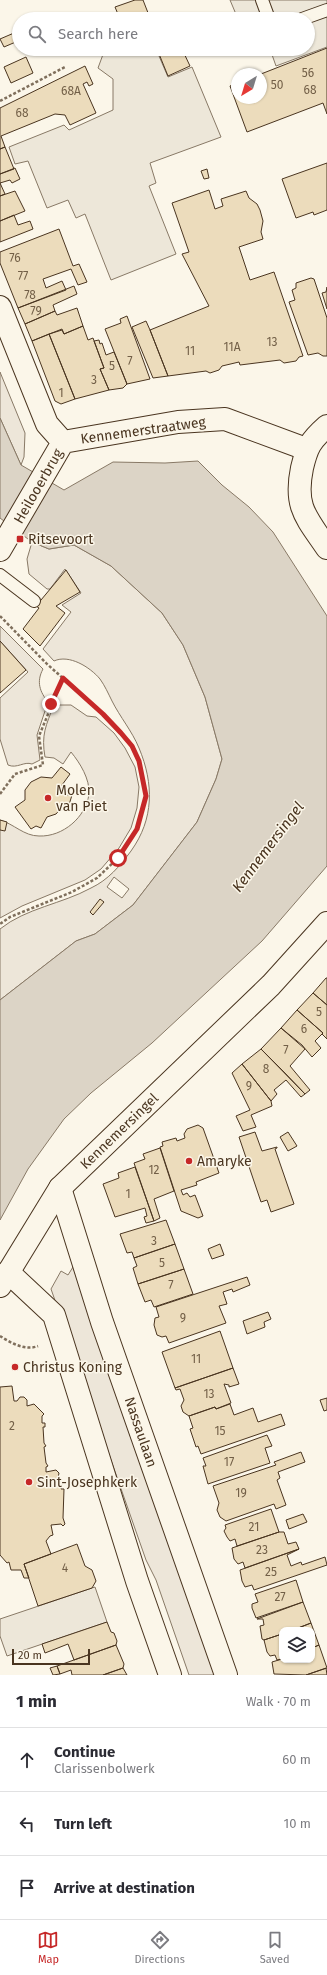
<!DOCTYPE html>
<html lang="en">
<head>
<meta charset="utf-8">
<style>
	body { margin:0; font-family:"Fira Sans",sans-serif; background:#f2f2f3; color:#2b2b33 }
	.controls { position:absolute; right:12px; bottom:12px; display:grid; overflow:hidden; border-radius:8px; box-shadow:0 1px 3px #0004 }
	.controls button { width:36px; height:36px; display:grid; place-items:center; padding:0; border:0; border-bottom:1px solid #e1e1e2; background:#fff; color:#2b2b33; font:20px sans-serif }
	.compass { position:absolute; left:231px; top:68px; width:36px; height:36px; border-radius:50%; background:#fff; box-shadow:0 1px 3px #0004; rotate:218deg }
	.scale { position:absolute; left:12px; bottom:10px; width:78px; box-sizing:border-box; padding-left:4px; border:2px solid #4a3520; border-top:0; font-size:11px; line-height:14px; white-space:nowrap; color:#4a3520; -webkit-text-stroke:3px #fbf6e9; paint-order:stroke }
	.stop { position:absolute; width:12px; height:12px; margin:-9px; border:3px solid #c62828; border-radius:50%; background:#fff }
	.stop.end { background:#c62828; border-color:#fff; box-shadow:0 1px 4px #0008 }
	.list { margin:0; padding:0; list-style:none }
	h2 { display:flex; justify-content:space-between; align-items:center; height:52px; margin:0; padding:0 16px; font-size:17px }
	h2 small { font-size:13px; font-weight:400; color:#7c7c81 }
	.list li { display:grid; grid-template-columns:26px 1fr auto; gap:12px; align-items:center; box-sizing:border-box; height:64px; padding:0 16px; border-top:1px solid #e1e1e2 }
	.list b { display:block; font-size:15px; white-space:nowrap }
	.list p { margin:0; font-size:13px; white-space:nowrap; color:#7c7c81 }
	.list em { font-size:13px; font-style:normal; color:#7c7c81 }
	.icon { flex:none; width:22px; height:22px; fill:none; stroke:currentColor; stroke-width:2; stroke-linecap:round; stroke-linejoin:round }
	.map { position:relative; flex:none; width:327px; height:1675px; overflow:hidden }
	.search { position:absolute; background:#fff; box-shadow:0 1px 3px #0004; left:12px; right:12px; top:12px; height:44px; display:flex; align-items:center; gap:10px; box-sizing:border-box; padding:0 14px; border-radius:22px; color:#7c7c81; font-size:15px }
	.sheet { height:244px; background:#fff }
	nav { display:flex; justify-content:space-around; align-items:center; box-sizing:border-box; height:56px; border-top:1px solid #e1e1e2; background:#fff; font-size:11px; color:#7c7c81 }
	nav a { display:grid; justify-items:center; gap:2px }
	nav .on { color:#c62828 }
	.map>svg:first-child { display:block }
	.green { fill:#ede6d9; stroke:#887966; fill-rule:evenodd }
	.parking { fill:#ede7d9; stroke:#887966 }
	.water { fill:#dcd4c6; stroke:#887966 }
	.building { fill:#ecdcbc; stroke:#4a3520 }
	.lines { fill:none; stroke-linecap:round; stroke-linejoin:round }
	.service-casing { stroke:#4a3520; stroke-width:14 }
	.minor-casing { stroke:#4a3520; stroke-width:24 }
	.secondary-casing { stroke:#4a3520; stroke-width:24 }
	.path { stroke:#7f6f5c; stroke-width:2.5; stroke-dasharray:3 2; stroke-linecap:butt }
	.service { stroke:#fbf6e9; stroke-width:12 }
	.minor { stroke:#fbf6e9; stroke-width:22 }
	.secondary { stroke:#fbf6e9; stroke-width:22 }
	.route { stroke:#c62828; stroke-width:5 }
	.poi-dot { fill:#c62828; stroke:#fbf6e9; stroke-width:1.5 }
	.labels { text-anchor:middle; stroke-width:3; stroke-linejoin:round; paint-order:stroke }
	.number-label { font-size:12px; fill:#725f47 }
	.street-label { font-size:14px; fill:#4a3520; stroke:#fbf6e9 }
	.poi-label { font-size:14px; fill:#4a3520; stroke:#fbf6e9; text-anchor:start }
	.water-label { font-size:15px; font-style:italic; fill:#4a3520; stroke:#fbf6e9 }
</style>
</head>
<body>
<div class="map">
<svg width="327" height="1675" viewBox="0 0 327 1675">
	<rect width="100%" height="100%" fill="#fbf6e9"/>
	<path class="green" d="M0,372L25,433L24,457L21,465L0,418Z
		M32,542L49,549L74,545L111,566L162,613L183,645L205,697L222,759L216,779L197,822L133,905L95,934L76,941L0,1000V929C26,908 62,904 91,888C108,880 120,866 131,851C154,819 154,784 139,748C132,731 120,717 112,701C108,693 105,686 100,679C90,667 69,654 54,661L43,649L71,612L62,605L81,593L65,569L50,589H47L29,574L27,559ZM114,877L129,889L122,898L107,887Z
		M0,626L43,669C36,682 40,692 48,702L37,735L40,760L32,764C24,761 17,769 8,765L0,739V698L28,672L0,641Z
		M54,705H71L87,716L96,717L114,733L125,748L135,767L139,787L137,808L131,828L119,848L101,869L85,880L22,906L0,918V820C14,824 24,836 39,836C63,837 86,817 89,794C90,779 80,763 71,752L63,764L54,758L45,757C41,735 46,725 54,705Z
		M73,1267L217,1675H189L156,1580L146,1560L51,1289L61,1271L68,1275Z"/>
	<path class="parking" d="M230,0H327V47L276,66L270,49H308V19H238Z
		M105,49H156L168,77L192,67L221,137L150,163L156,183L149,186L176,254L111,280L85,214L76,218L68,200L47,208L28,161L15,164L9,147L64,125L69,130L113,110V79L98,68Z
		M95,1587L107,1622L7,1656L0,1636V1619Z"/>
	<path class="water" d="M0,418L21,465L64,490L113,462L165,463L198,461L222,485L249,507L273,532L327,616V866L262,941L152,1043L91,1093L64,1119L28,1169L0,1220V1000L76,941L95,934L133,905L197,822L216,779L222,759L205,697L183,645L162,613L111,566L74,545L49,549L32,542L0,518Z"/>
	<path class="building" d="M135,0H143L150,18L120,19L115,7Z
		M14,33L18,41L4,47L0,39Z
		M327,48V114L323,103L247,132L230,86L237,83V98H261V74Z
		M157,49H182L190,66L168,76Z
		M26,57L33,73L11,83L4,67Z
		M85,66L93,84L89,86L87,82L83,84L96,113L70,125L65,115L55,114L1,136L5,147L0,149V108Z
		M5,147L14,169L0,174V149Z
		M327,163V210L314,215L313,212L296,218L282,179Z
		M15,168L20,179L12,183L10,180L0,183L5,194L0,196V174Z
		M207,169L209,178L204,179L201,171Z
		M209,190L215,209L223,206L221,199L246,191L249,198L257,204L260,210L263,221L261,232L263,239L239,247L250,280L274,272L303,356L299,357L296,361L284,363L280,360L240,365L239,362L222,366L219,370L210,373L206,371L168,376L150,330L209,306L182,254L189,252L172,203Z
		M15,191L25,211L0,221V196Z
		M14,215L18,225L30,221L33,229L0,242V221Z
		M59,229L73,266L79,264L87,282L78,285L71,269L43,279L46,288L62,281L66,290L18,308L0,263V252Z
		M311,278L314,279L327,318V356H323L318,353L308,355L289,302L295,300L292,290L296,288V283Z
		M74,286L77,294L53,305L55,311L25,324L18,308Z
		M327,287V309L322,293L326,292Z
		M77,308L83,326L64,334L62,329L32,341L25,324L55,311L57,315Z
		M127,316L150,379L127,384L105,329L121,323L120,319Z
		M146,321L150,330L168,376L153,378L132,327Z
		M83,326L88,340L93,338L104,368L100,369L109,390L75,399L49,334L62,330L64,334Z
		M49,334L75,399L61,404L55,401L32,341Z
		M99,340L100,344L102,343L106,355L114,352L127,384L123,388L109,390L100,369L104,368L94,341Z
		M66,570L80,592L56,606L65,613L40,646L23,629L39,608L36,606Z
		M0,641L26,670L0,693Z
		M61,767L70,774L62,785L66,795H72L69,805H64L56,814L47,817L41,828L36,826L31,829L15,807L25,800V790L31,782L41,777L52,778Z
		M0,820L7,822L5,831L0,830Z
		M100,899L104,902L93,915L90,912Z
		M326,978H327V1005L313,993Z
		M313,993L327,1005V1039L322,1034L323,1033L297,1010Z
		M297,1010L323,1033L315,1041L321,1048L312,1057L302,1045L281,1028Z
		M281,1028L305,1049L290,1066L310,1090L305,1094L261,1049Z
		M261,1049L284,1072L305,1094L301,1097L286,1080L274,1090L277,1094L271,1101L242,1064Z
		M242,1064L271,1101L272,1106L251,1115L256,1127L243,1131L236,1116L250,1110L232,1073Z
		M198,1125L203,1128L219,1173L196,1182L197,1185L181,1190L183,1195L187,1193L190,1197L195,1195L203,1216L198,1218L181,1211L160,1147L163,1146L162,1142L176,1138L177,1141L185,1138L184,1134L187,1129Z
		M255,1132L262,1151L277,1147V1148L275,1149L294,1204L271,1212L267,1200L261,1202L239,1137Z
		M288,1132L297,1146L288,1151L280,1137Z
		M160,1148L174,1191L154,1199L160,1218L154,1221L134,1163L145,1159L143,1154Z
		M135,1167L154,1221L146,1223L144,1217L147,1216L145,1208L115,1217L103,1184L119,1178L118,1173Z
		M166,1220L175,1244L134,1258L132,1252L127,1253L120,1234Z
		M175,1244L184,1269L138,1284L133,1268L137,1266L134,1258Z
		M220,1244L224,1255L212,1259L208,1249Z
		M184,1269L193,1294L154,1307L151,1300L145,1302L138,1284Z
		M247,1277L250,1285L233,1292L232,1289L223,1292L227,1304L219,1306L226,1323L169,1343L166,1336L162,1337L157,1335L154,1325L155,1318L159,1317L156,1307Z
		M268,1312L271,1319L264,1322L265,1327L247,1334L243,1321Z
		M220,1331L233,1368L175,1388L162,1352Z
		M233,1368L239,1384L229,1387V1385L224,1384L231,1403L216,1409L215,1407L189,1416L183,1412L181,1406L184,1400L180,1389L176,1390L175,1388Z
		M12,1386L14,1401H17L20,1397H24L27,1400V1406L34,1404L44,1414L42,1416V1423H45V1427H43L44,1443L46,1446L44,1447L46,1463L48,1466L46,1467V1472L56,1470L59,1473L57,1483L60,1481L62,1484L61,1489H64L63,1518L65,1524L63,1526L61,1524L51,1525L53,1535L50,1536L46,1541L51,1554L24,1564L29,1578H24L21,1570H11L9,1562L7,1563L0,1555V1387Z
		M327,1398V1410L324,1411L320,1400Z
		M230,1404L234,1415L253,1408L258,1422L281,1414L285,1425L201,1454L198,1446L196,1447L190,1429L193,1428L189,1416L215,1407L216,1409Z
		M267,1435L272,1446L265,1448L270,1463L208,1484L203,1466H206L203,1458Z
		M301,1452L305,1462L278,1472L280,1478L277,1480L286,1505L276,1509L274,1504L226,1521L220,1517L217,1510L219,1503L213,1486L276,1465L274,1462Z
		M271,1509L279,1532L237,1546L235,1539L230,1541L227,1537L224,1531L226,1528L225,1525Z
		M303,1514L307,1522L289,1529L286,1520Z
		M279,1532H284L288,1544L296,1542L299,1549L245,1568L243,1562L238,1564L234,1559L232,1548Z
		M77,1544L85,1566L92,1570L96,1581L92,1588L38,1606L24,1564Z
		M299,1549L287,1555L291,1566L301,1562L302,1565L325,1557L327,1565L254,1590L252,1585L245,1587L242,1581L240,1570Z
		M296,1580L303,1602L256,1618L252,1608V1604L258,1602L255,1594Z
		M303,1602L311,1623L293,1630H282V1634L264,1640L262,1639L260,1626L264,1625L263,1619H257Z
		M107,1622L111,1632L114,1633L117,1641L116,1645L74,1660L68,1644L45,1653L42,1644Z
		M311,1623L319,1645L312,1648V1630H293Z
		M282,1634V1659L277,1660L275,1655L270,1656L267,1652L264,1640Z
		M116,1645L124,1664L123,1668L103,1675H72L71,1670L60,1674L57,1666Z
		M319,1645L327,1668L306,1675L274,1674L272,1662L282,1659L312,1660V1648Z
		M57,1666L60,1674L53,1675L50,1668Z
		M123,1668L127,1675H103Z
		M326,1668L327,1675H306Z"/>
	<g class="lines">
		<g class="service-casing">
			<path id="service" d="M262,0L269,19
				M302,19L327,10
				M0,575L34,601"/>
		</g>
		<g class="minor-casing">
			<path id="minor" d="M0,307L47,424L63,442
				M63,442L178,422L225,419L306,449
				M0,550L63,442
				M60,1188L102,1322L226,1675
				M8,1272L54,1315L137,1581L170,1675"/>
		</g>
		<g class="secondary-casing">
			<path id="secondary" d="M327,426C310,441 307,447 302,468C294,507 306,517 327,548
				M0,1286L60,1188L271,985L327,923"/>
		</g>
		<path class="path" d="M0,101L65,67
			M0,616L47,664L103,714L132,746L139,761L146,796L137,829L118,858L97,878L72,892L10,917L0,924
			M0,794L15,774L43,765L39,736L63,678
			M0,1336C11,1343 25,1351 38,1346"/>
		<use href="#service" class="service"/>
		<use href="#minor" class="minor"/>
		<use href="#secondary" class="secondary"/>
	</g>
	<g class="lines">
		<path class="route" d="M51,704L63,678L103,714L121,733L132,746L139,761L146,796L137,829L118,858"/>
	</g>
	<g class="poi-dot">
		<rect x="16" y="535" width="8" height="8" rx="2"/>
		<circle cx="48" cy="798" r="4"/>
		<circle cx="189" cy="1161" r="4"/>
		<circle cx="15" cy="1367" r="4"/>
		<circle cx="29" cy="1482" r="4"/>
	</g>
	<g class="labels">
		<g class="number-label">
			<text x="308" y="77">56</text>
			<text x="277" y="89">50</text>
			<text x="310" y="94">68</text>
			<text x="71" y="95">68A</text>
			<text x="22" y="117">68</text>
			<text x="15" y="262">76</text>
			<text x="23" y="280">77</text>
			<text x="30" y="299">78</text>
			<text x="36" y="315">79</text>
			<text x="272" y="346">13</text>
			<text x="232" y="351">11A</text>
			<text x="190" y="355">11</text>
			<text x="130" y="365">7</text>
			<text x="112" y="370">5</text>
			<text x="94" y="384">3</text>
			<text x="61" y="397">1</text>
			<text x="319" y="1016">5</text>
			<text x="304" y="1033">6</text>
			<text x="286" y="1054">7</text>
			<text x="266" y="1073">8</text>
			<text x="249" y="1090">9</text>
			<text x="154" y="1174">12</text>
			<text x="128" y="1198">1</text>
			<text x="154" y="1245">3</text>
			<text x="162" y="1267">5</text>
			<text x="171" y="1289">7</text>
			<text x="183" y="1322">9</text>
			<text x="196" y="1363">11</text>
			<text x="209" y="1398">13</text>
			<text x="12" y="1430">2</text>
			<text x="220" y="1435">15</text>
			<text x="229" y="1466">17</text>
			<text x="241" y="1497">19</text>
			<text x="254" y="1531">21</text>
			<text x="262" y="1554">23</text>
			<text x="65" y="1572">4</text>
			<text x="271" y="1576">25</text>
			<text x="280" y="1601">27</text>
		</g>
		<g class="street-label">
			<text transform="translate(143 430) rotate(-8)" y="5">Kennemerstraatweg</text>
			<text transform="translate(38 486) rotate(-60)" y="5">Heilooerbrug</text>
			<text transform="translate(119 1131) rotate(-44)" y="5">Kennemersingel</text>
			<text transform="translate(141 1432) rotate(71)" y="5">Nassaulaan</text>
		</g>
		<g class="poi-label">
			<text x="28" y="544">Ritsevoort</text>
			<text x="56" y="795">Molen<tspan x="56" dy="16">van Piet</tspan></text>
			<text x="197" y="1166">Amaryke</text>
			<text x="23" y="1372">Christus Koning</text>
			<text x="37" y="1487">Sint-Josephkerk</text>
		</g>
		<g class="water-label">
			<text transform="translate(268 847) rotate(-53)" y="5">Kennemersingel</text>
		</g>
	</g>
</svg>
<div class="controls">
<button><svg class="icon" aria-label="layers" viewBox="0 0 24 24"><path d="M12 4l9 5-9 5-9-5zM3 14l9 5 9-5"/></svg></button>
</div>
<svg class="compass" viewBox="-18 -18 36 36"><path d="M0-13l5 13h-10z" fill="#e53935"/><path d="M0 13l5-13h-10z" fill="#7c7c81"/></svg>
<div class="scale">20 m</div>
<div class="stop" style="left:118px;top:858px"></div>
<div class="stop end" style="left:51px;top:704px"></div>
<div class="search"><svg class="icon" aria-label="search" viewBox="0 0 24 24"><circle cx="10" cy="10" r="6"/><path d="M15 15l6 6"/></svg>Search here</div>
</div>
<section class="sheet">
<h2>1 min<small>Walk · 70 m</small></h2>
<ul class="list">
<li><svg class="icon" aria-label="ahead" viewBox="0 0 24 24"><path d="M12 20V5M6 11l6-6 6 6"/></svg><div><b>Continue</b><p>Clarissenbolwerk</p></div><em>60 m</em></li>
<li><svg class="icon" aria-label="left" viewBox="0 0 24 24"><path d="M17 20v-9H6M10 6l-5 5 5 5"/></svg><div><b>Turn left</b></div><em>10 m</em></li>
<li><svg class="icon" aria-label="arrive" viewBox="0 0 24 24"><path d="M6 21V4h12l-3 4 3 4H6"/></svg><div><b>Arrive at destination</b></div></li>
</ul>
</section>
<nav>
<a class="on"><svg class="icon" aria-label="map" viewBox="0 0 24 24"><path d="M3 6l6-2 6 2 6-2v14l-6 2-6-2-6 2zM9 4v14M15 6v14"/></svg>Map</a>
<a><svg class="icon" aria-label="directions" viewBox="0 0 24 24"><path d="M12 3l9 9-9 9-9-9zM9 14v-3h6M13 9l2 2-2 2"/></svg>Directions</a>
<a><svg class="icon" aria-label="saved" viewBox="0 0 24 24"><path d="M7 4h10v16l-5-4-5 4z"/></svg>Saved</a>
</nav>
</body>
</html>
